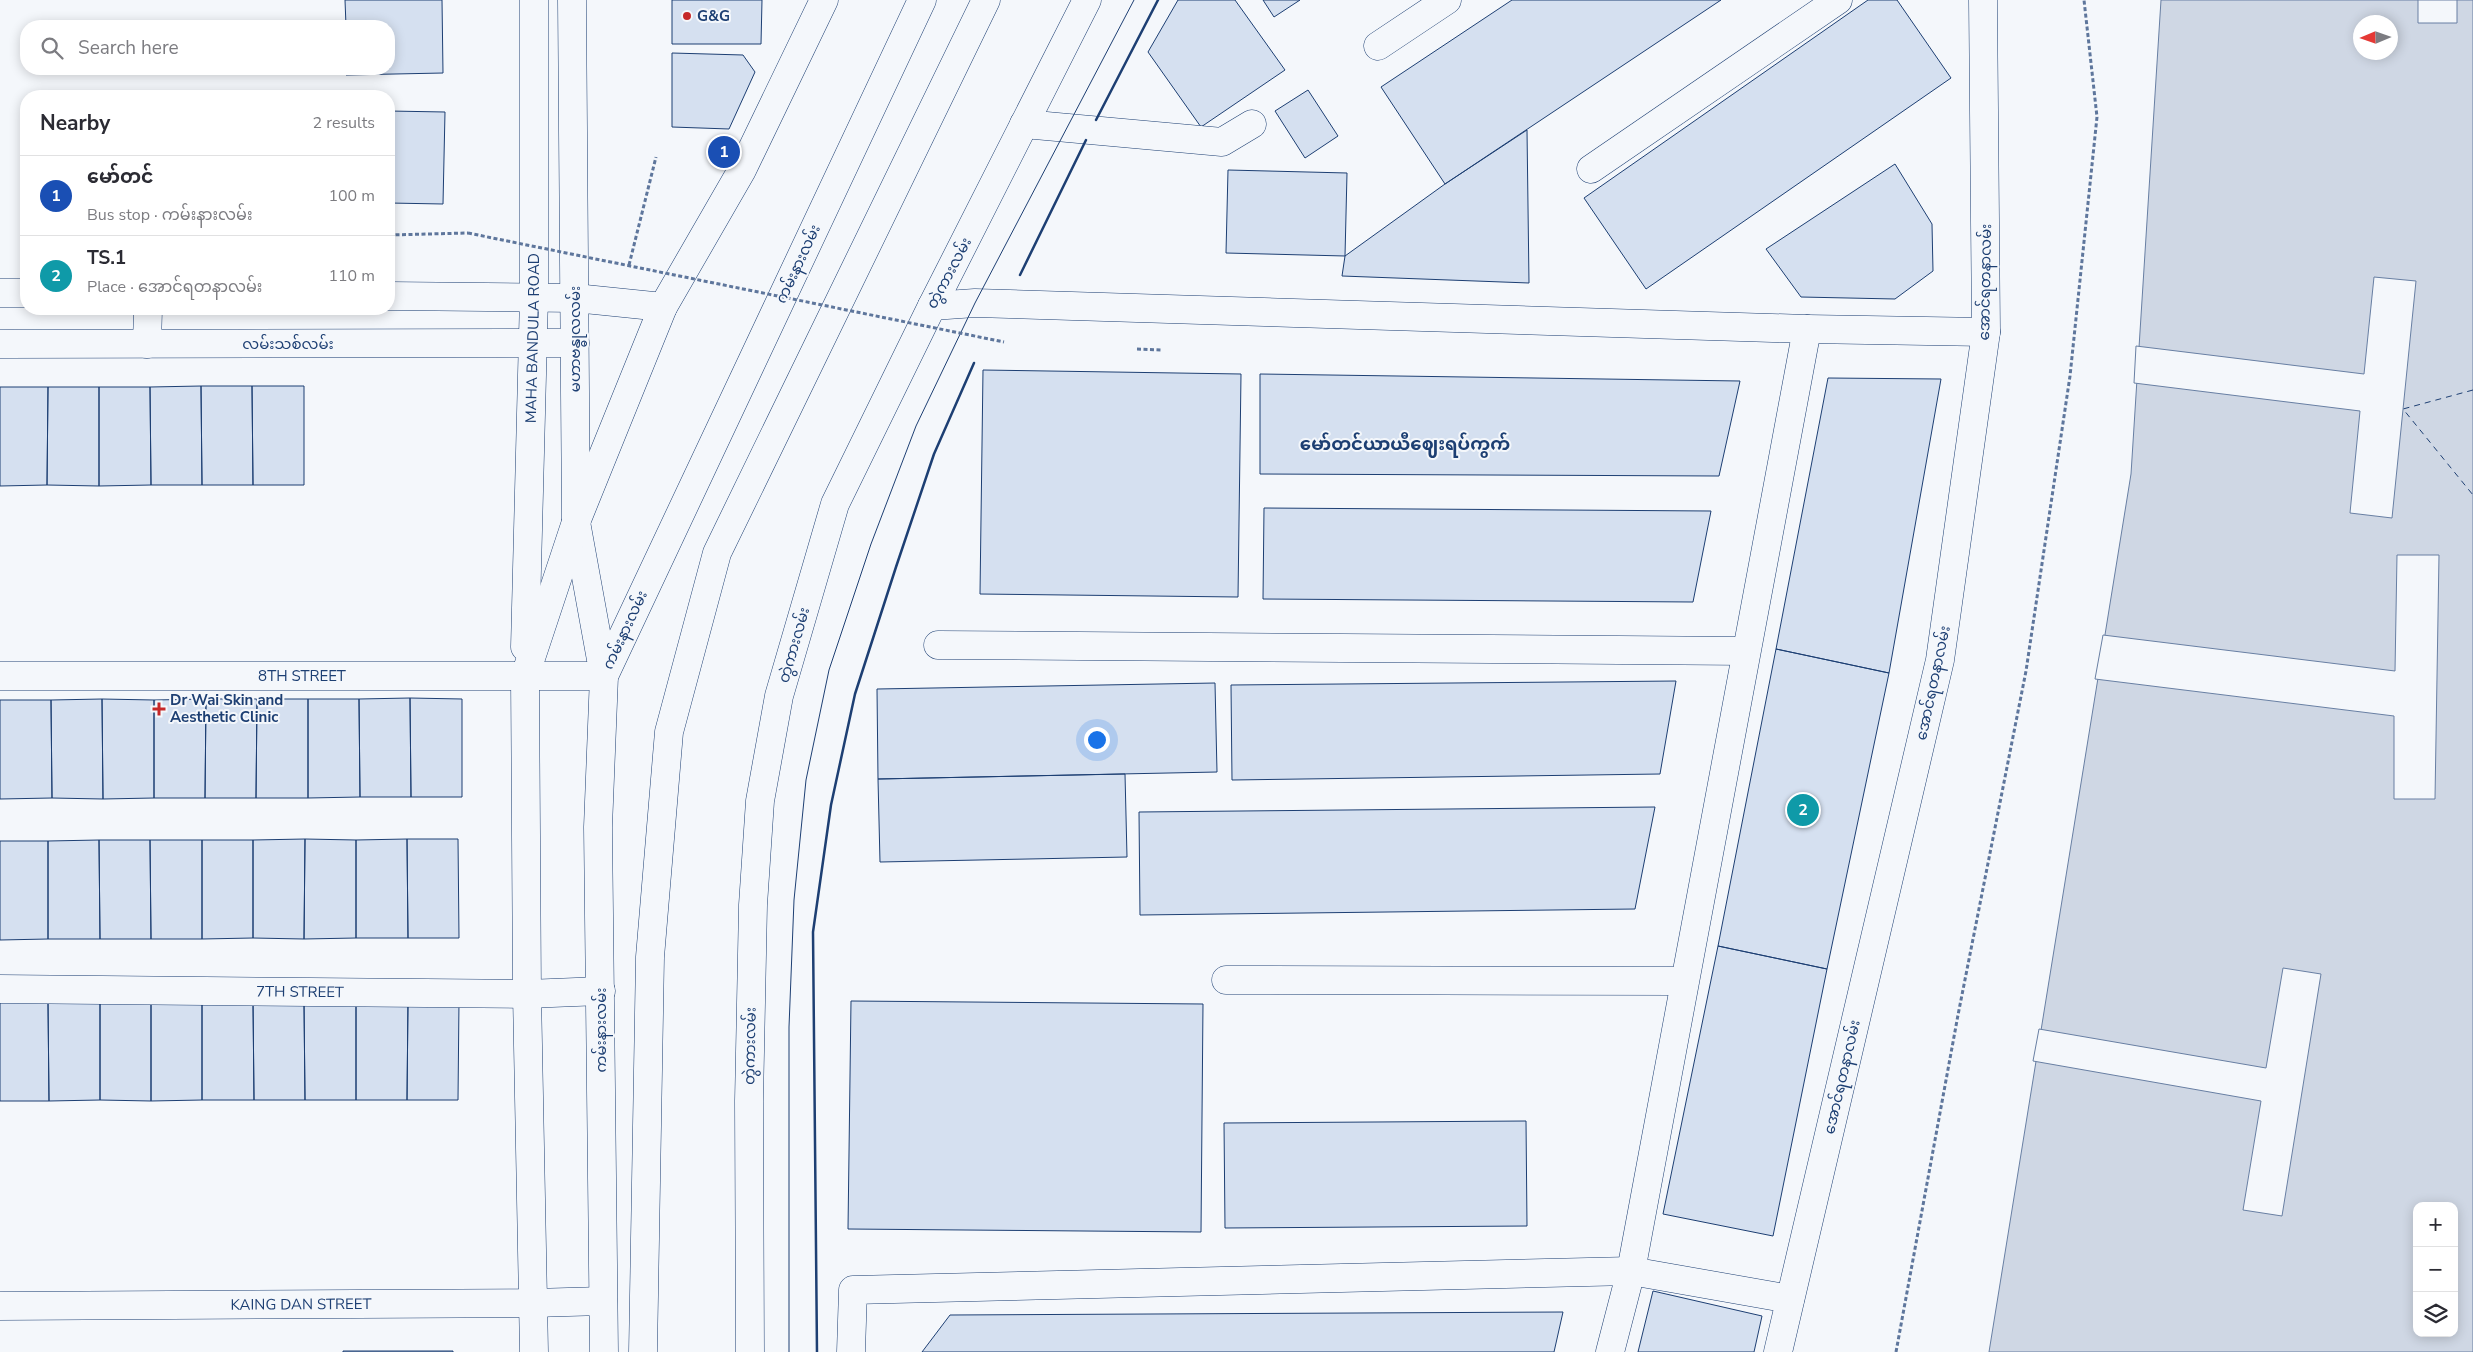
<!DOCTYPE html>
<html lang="en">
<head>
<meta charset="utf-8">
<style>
	body { margin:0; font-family:"Nunito Sans","Noto Sans Myanmar",sans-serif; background:#f2f2f3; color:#2b2b33 }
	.controls { position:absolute; right:15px; bottom:15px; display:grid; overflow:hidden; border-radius:10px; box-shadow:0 2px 12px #0003 }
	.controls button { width:45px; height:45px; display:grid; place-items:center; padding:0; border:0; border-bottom:1px solid #e1e1e2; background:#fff; color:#2b2b33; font:25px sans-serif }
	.compass { position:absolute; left:2353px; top:15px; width:45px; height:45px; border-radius:50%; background:#fff; box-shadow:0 2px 12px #0003; rotate:268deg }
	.you { position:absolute; left:1096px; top:739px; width:18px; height:18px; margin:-12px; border:4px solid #fff; border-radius:50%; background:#1a73e8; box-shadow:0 0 0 8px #1a73e833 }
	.badge { display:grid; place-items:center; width:32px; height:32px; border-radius:50%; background:#c62828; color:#fff; font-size:16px; font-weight:700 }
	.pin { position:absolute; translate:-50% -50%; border:2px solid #fff; box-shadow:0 1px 5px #0006 }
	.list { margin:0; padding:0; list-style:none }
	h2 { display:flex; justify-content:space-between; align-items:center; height:65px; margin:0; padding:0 20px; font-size:21px }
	h2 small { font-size:16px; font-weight:400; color:#7c7c81 }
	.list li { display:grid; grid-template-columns:32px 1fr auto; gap:15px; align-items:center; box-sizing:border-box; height:80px; padding:0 20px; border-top:1px solid #e1e1e2 }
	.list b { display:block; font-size:19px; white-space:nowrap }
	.list p { margin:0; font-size:16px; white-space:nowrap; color:#7c7c81 }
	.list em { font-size:16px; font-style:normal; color:#7c7c81 }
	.icon { flex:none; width:28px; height:28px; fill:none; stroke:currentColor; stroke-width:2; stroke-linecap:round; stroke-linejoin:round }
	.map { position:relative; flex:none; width:2473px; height:1352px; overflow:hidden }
	.search { position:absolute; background:#fff; box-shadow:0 2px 12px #0003; left:20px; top:20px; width:375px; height:55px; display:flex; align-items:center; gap:12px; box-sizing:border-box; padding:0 18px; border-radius:20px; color:#7c7c81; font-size:19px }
	.panel { position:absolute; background:#fff; box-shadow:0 2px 12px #0003; left:20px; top:90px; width:375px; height:225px; border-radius:20px }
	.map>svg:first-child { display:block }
	.water { fill:#cfd7e4; stroke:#687fa3; fill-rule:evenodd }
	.pier { fill:#f4f7fb; stroke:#687fa3 }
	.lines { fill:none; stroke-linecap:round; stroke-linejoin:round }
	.ferry { stroke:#1d3f73; stroke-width:1; stroke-dasharray:6 5; stroke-linecap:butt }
	.building { fill:#d5e0f0; stroke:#1d3f73 }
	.minor-casing { stroke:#1d3f73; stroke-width:29 }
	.major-casing { stroke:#1d3f73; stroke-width:29 }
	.path { stroke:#5e769c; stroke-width:3; stroke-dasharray:4 2.5; stroke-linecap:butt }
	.minor { stroke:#f4f7fb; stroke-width:28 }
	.major { stroke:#f4f7fb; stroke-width:28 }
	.tram { stroke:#1d3f73; stroke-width:1 }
	.path-bridge { stroke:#5e769c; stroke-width:3; stroke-dasharray:4 2.5; stroke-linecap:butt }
	.wall { stroke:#1d3f73; stroke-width:2.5 }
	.poi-dot { fill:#c62828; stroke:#f4f7fb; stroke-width:2 }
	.labels { text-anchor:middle; stroke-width:4; stroke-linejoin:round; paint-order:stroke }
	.poi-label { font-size:15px; font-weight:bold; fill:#1d3f73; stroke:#f4f7fb; text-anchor:start }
	.street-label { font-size:15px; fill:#1d3f73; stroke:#f4f7fb }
	.quarter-label { font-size:18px; font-weight:bold; fill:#1d3f73; stroke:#f4f7fb }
</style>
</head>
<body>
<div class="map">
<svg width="2473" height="1352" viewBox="0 0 2473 1352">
	<rect width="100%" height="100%" fill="#f4f7fb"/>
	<path class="water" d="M2161,0H2473V1352H1989L2131,474ZM2360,22H2390V52H2360ZM2417,1206H2454V1333H2417Z"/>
	<path class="pier" d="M2418,0H2457V23H2418Z
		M2374,277L2416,281L2392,518L2350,513L2360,411L2134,383L2136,346L2364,374Z
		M2397,555H2439L2435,799H2394V716L2095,679L2103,635L2395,671Z
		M2283,968L2321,974L2282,1216L2243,1210L2261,1101L2033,1061L2039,1029L2266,1068Z"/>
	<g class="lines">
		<path class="ferry" d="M2473,390L2403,409L2473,495"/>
	</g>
	<path class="building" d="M345,0H442L443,73L346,75V69H389V26H346Z
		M672,0H762L761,44H672Z
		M1178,0H1235L1285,70L1201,127L1148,52Z
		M1263,0H1300L1274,17Z
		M1512,0H1721L1445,184L1381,87Z
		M1868,0H1897L1951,78L1646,289L1584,198Z
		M672,53L743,55L755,72L729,129L672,127Z
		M1308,90L1338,136L1305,158L1275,111Z
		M389,111L445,112L443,204L389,203Z
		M1527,130L1529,283L1342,276L1345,256L1445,184Z
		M1895,164L1932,224L1933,271L1895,299L1801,297L1766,249Z
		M1228,170L1347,173L1345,256L1226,253Z
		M983,370L1241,374L1238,597L980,594Z
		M1260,374L1740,381L1719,476L1260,474Z
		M1828,378L1941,379L1889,673L1776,649Z
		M201,386L202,485H151L150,387Z
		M201,386H252L253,485H202Z
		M252,386H304V485H253Z
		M0,387H48L47,485L0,486Z
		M48,387H99V486L47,485Z
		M99,387H150L151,485L99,486Z
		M1264,508L1711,511L1693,602L1263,599Z
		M1776,649L1889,673L1827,969L1718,946Z
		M1676,681L1660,774L1232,780L1231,685Z
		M1215,683L1217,772L878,779L877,689Z
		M410,698L411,797H360L359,699Z
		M410,698L462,699V797H411Z
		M102,699L103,799L52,798L51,700Z
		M102,699L154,700V798L103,799Z
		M206,699L205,798H154V700Z
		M206,699H257L256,798H205Z
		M257,699H308V798H256Z
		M308,699H359L360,797L308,798Z
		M0,700H51L52,798L0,799Z
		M1125,774L1127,857L880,862L878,779Z
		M1655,807L1635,909L1140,915L1139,812Z
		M305,839L304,939L253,938V840Z
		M305,839L356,840V938L304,939Z
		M407,839L408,938H356V840Z
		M407,839H458L459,938H408Z
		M99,840L100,939H48V841Z
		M99,840H150L151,939H100Z
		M150,840H202V939H151Z
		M202,840H253V938L202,939Z
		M0,841H48V939L0,940Z
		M1718,946L1827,969L1773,1236L1663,1214Z
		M151,1001V1101L100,1100V1002Z
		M151,1001L202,1002V1100L151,1101Z
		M253,1001L254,1100H202V1002Z
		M253,1001L304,1002L305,1100H254Z
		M356,1001V1100H305L304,1002Z
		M356,1001H408L407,1100H356Z
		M408,1001H459L458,1100H407Z
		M851,1001L1203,1004L1201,1232L848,1229Z
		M0,1002H48L49,1101H0Z
		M48,1002H100V1100L49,1101Z
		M1526,1121L1527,1226L1225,1228L1224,1123Z
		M1653,1291L1762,1316L1754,1352H1638Z
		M1563,1312L1554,1352H922L950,1315Z
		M343,1351H453V1352H343Z"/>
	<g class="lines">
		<g class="minor-casing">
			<g id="minor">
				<path d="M1378,46L1447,0"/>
				<path d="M1024,124L1222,142L1252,124"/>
				<path d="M1591,169L1838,0"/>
				<path d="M932,306L975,303L1807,329L1986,332"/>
				<path d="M938,645L1746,651"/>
				<path id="s1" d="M0,676H604"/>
				<path d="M1226,980L1684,981"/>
				<path id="s2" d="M0,989L527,994L601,991"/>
				<path id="s3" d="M0,1306L533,1303L603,1301"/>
				<path d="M851,1352L853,1290L1631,1271L1790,1299"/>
				<path d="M1610,1352L1631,1271L1807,329"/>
				<path d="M1778,1352L1940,660L1986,332L1983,0"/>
			</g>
		</g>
		<g class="major-casing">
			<g id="major">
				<path d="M572,0L576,522L604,676"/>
				<path d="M0,293H26"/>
				<path d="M389,296L575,298L663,307"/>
				<path d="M0,344L575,343"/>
				<path d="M147,344L148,309"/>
				<path id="s4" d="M525,647L534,297V0"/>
				<path d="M534,1352L527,994L525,676L576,522L663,307L742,170L824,0"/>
				<path d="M604,1352L598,827L604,676L922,0"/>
				<path d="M643,1352L650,957L669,732L717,553L986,0"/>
				<path d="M750,1352L749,1101L753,905L760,801L779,696L835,504L932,306L1087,0"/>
			</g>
		</g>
		<path class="path" d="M389,235L468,233
			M629,265L656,157
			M1137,349L1162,350
			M1896,1352L1958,1015L2026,671L2070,376L2097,117L2084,0"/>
		<use href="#minor" class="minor"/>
		<use href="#major" class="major"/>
		<path class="tram" d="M789,1352V1027L794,900L806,780L829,670L871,544L916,426L975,303L1134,0"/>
		<path class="path-bridge" d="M468,233L1004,342"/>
		<path class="wall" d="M1096,120L1158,0
			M1020,275L1086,140
			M817,1352L813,932L831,805L855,694L896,567L934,454L974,363"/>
	</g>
	<g class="poi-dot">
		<circle cx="687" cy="16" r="5"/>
		<path d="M156.5 701.5h5v5h5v5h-5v5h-5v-5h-5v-5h5z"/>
	</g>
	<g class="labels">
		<g class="poi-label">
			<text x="697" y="21">G&amp;G</text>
			<text x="170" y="705">Dr Wai Skin and<tspan x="170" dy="17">Aesthetic Clinic</tspan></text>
		</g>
		<g class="street-label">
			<text transform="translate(798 264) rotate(-65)" y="5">ကမ်းနားလမ်း</text>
			<text transform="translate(949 273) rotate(-62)" y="5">တွဲကားလမ်း</text>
			<text transform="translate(1985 282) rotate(-89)" y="5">အောင်ရတနာလမ်း</text>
			<text dy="5" stroke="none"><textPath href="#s4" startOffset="309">MAHA BANDULA ROAD</textPath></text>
			<text transform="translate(575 339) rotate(-90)" y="5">မဟာဗန္ဓုလလမ်း</text>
			<text x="288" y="349">လမ်းသစ်လမ်း</text>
			<text transform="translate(625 630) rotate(-65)" y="5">ကမ်းနားလမ်း</text>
			<text transform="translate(794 645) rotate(-74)" y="5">တွဲကားလမ်း</text>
			<text dy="5" stroke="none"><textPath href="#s1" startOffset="302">8TH STREET</textPath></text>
			<text transform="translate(1933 683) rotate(-78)" y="5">အောင်ရတနာလမ်း</text>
			<text dy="5" stroke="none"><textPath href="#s2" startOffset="300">7TH STREET</textPath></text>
			<text transform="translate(601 1030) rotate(-90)" y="5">ကမ်းနားလမ်း</text>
			<text transform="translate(750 1046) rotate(-89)" y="5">တွဲကားလမ်း</text>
			<text transform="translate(1842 1077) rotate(-77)" y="5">အောင်ရတနာလမ်း</text>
			<text dy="5" stroke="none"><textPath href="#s3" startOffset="301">KAING DAN STREET</textPath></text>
		</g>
		<g class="quarter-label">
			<text x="1405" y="450">မော်တင်ယာယီဈေးရပ်ကွက်</text>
		</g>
	</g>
</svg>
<div class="controls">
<button>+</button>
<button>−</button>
<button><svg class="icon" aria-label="layers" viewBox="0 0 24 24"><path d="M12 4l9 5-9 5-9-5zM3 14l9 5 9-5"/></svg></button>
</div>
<svg class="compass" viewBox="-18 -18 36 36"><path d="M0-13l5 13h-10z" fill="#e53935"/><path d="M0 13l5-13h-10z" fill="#7c7c81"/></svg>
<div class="you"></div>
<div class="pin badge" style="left:724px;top:152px;background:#1a4fb4">1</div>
<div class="pin badge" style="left:1803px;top:810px;background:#0f9aa8">2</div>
<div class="search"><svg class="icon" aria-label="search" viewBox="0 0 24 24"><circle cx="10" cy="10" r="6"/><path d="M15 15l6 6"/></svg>Search here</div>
<section class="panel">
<h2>Nearby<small>2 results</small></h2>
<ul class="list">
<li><span class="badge" style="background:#1a4fb4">1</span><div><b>မော်တင်</b><p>Bus stop · ကမ်းနားလမ်း</p></div><em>100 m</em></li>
<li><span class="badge" style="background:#0f9aa8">2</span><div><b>TS.1</b><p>Place · အောင်ရတနာလမ်း</p></div><em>110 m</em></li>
</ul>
</section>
</div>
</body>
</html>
